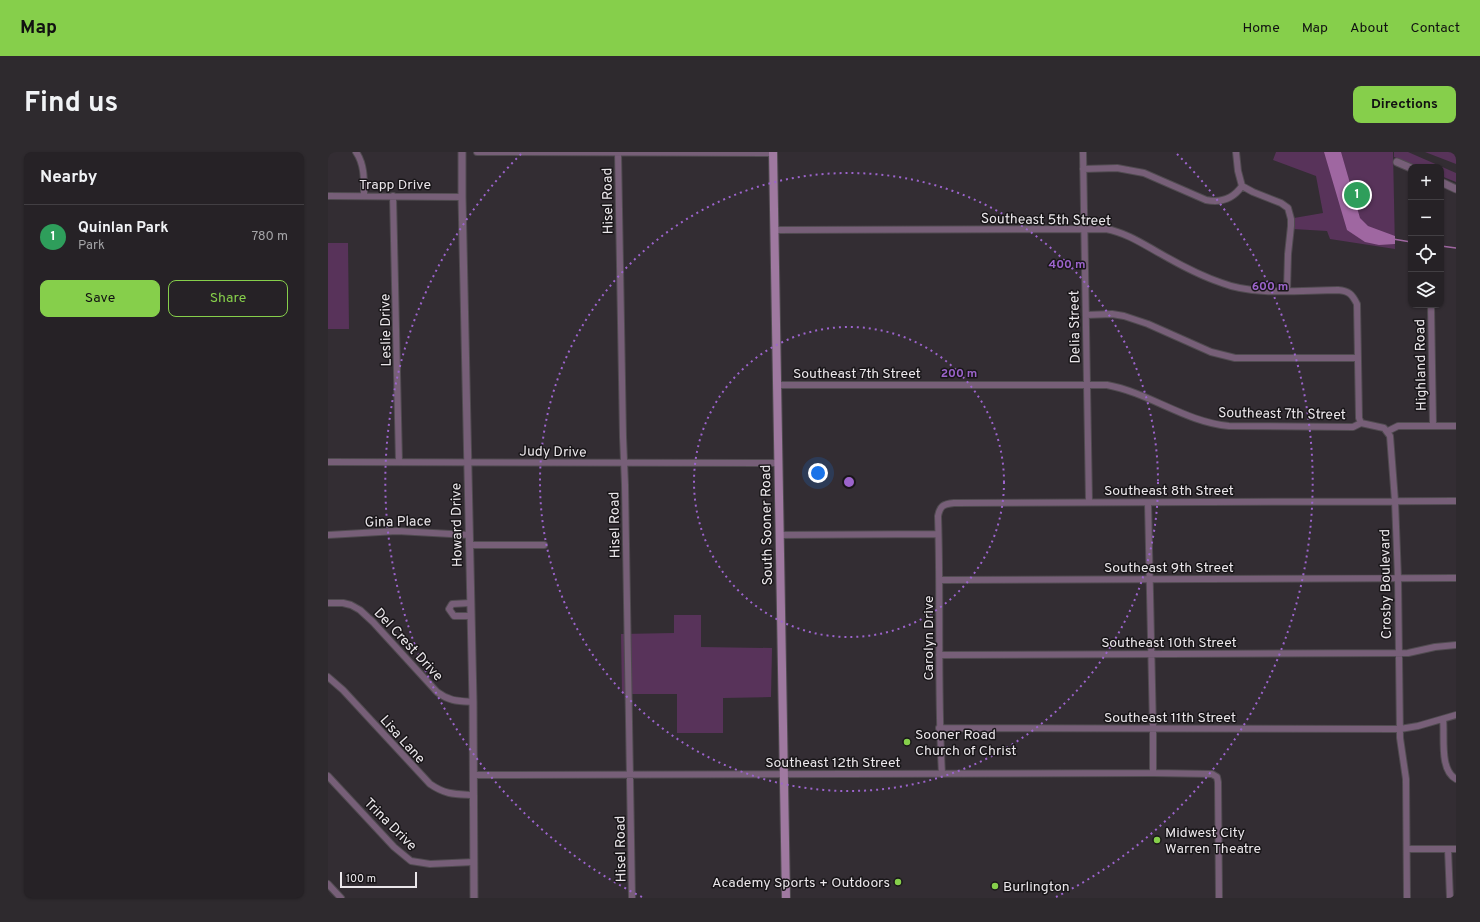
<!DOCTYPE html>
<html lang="en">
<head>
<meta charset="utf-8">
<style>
	body { margin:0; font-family:Overpass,sans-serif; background:#2e2a2e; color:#f1f3f6 }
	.controls { position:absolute; right:12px; top:12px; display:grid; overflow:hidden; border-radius:8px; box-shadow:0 1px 3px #0004 }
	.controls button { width:36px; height:36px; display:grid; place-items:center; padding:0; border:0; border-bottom:1px solid #423f43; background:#262226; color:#f1f3f6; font:20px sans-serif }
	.scale { position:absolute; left:12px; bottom:10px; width:77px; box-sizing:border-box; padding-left:4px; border:2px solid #eae6ea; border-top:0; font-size:11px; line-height:14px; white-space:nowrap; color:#eae6ea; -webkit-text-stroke:3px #191619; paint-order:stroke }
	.you { position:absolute; left:490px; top:321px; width:14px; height:14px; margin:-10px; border:3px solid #fff; border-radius:50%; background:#1a73e8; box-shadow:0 0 0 6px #1a73e833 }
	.badge { display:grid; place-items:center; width:26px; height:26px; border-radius:50%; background:#86cf4b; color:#fff; font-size:13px; font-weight:700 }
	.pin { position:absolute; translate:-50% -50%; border:2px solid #fff; box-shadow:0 1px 4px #0006 }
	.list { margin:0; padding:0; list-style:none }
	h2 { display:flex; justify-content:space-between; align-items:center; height:52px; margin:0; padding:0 16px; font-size:17px }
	h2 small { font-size:13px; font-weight:400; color:#a4a4a7 }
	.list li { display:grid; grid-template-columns:26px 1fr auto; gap:12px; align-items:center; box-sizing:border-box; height:64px; padding:0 16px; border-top:1px solid #423f43 }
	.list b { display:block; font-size:15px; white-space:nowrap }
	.list p { margin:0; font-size:13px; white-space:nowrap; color:#a4a4a7 }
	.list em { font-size:13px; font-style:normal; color:#a4a4a7 }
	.actions { display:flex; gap:8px; padding:12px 16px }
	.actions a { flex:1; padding:9px 0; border:1px solid #86cf4b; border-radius:8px; text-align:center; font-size:14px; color:#86cf4b }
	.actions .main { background:#86cf4b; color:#111 }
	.icon { flex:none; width:22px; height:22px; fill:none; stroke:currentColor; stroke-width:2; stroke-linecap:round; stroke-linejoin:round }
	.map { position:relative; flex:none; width:1128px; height:746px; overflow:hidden; border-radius:8px }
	header { display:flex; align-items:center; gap:24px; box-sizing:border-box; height:56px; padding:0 20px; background:#86cf4b; color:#111 }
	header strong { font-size:19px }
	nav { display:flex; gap:22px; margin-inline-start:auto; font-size:14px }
	.intro { display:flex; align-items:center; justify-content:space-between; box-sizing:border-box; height:96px; padding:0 24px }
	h1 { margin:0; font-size:28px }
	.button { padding:10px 18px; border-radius:8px; background:#86cf4b; color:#111; font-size:14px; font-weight:700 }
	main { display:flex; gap:24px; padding:0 24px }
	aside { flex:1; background:#262226; border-radius:8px; box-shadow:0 1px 3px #0004 }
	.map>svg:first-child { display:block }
	.green { fill:#58335a }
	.water { fill:#9f67a1 }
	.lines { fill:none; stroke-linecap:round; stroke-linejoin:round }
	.stream { stroke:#9f67a1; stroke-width:1.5 }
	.minor-casing { stroke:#504b50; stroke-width:8 }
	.tertiary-casing { stroke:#504b50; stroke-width:9 }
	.secondary-casing { stroke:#504b50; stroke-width:10 }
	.minor { stroke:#775f78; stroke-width:6 }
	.tertiary { stroke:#775f78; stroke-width:7 }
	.secondary { stroke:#9f79a0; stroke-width:8 }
	.ring { fill:none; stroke:#9c64cc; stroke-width:2; stroke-dasharray:2 4 }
	.poi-dot { fill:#86cf4b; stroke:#191619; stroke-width:1.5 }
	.labels { text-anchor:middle; stroke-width:3; stroke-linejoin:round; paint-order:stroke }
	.street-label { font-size:14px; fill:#eae6ea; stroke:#191619 }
	.poi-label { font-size:14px; fill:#eae6ea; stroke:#191619; text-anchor:start }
	.centre { fill:#9c64cc; stroke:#191619; stroke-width:2 }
	.ring-label { font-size:12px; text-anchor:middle; font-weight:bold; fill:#9c64cc; stroke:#191619; stroke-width:3; stroke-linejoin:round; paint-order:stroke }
</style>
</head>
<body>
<header>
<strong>Map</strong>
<nav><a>Home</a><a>Map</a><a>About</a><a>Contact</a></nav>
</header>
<div class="intro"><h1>Find us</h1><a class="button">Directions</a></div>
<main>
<aside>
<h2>Nearby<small></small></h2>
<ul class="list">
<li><span class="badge" style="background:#2e9e5b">1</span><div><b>Quinlan Park</b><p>Park</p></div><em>780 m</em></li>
</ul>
<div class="actions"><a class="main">Save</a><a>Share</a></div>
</aside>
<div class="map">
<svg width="1128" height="746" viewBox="0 0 1128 746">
	<rect width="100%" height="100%" fill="#332d33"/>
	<path class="green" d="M948,0H1065L1067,97L1002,87L999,79L965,77L966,66L995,61L988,24L945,8Z
		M1066,0H1080L1128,21V30L1113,24V15H1091L1066,5Z
		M1097,0H1128V12Z
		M0,91H20L21,177H0Z
		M346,463H373V495L444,496L443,545L395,546V581H349V542H294L293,482L346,481Z"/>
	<path class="water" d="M996,0H1013L1032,66L1040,74L1067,84V92L1051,93L1037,90L1019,78Z"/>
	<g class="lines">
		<path class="stream" d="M1065,87L1083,90
			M1113,94L1128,96"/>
		<g class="minor-casing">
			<path id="minor" d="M28,0C37,13 36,29 36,44
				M149,0L445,1
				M290,0L295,285L297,333L304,746
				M755,0L761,350
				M908,0L910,19L914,34
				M755,17L789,16L816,21L878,48C893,51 905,47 914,34
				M914,34L925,40L953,51L960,56L963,67V74L960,102L959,138
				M0,44L134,45
				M65,44L71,310
				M446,78L778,77C799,81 815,92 833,102C852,113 873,124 894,131C927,144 974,138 1010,138C1021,139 1024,142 1029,152L1031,266L1033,271L1056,276L1062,284L1067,349L1070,426L1072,586L1078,627L1079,746
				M1103,153L1105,273
				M758,163L784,162L796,164L820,172L883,200L907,206H1030
				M449,233H779C822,241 857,270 901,274L1025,275L1033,271
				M1060,279L1070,274H1128
				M0,310L450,311
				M820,351L825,577V621
				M0,383L69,379L141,383
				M451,383L610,382
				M141,393H216
				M612,428L1128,426
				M0,451H15L23,453L32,458L45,470L109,540C121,549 129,549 145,550
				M142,451L124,452L121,457L126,464H143
				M611,503L1080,501L1107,495L1128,493
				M0,525L15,538L102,632C118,643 127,642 145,643
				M1115,567C1117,584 1111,618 1128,627
				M611,576L1072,577L1090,574L1128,563
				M614,622C609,536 613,450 610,364C612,354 615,352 626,351L1128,349
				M145,623L825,621L884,622L889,625L890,630L891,746
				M0,624L66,695L83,709L102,712L146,710
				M1079,697H1128
				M1120,697L1122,746
				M0,732L13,746"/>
		</g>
		<g class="tertiary-casing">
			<path id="tertiary" d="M134,0V45L145,550L146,746
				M1069,10L1083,16
				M1113,30L1128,37"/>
		</g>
		<g class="secondary-casing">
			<path id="secondary" d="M445,0L458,746"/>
		</g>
		<use href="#minor" class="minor"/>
		<use href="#tertiary" class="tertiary"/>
		<use href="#secondary" class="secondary"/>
	</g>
	<g class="ring">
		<circle cx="521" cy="330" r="155"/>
		<circle cx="521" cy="330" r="309"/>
		<path d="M314 745A464 464 0 0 1 193 2M849 2A464 464 0 0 1 728 745"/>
	</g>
	<g class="poi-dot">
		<circle cx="579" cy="590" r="4"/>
		<circle cx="829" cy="688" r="4"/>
		<circle cx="570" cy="730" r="4"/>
		<circle cx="667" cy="734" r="4"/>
	</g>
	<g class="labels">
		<g class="street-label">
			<text x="67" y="37">Trapp Drive</text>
			<text transform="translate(279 49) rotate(-91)" y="5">Hisel Road</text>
			<text transform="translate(718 67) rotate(1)" y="5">Southeast 5th Street</text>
			<text transform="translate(746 175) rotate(-91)" y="5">Delia Street</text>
			<text transform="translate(57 178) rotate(-91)" y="5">Leslie Drive</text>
			<text transform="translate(1092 213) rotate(-91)" y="5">Highland Road</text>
			<text x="529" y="226">Southeast 7th Street</text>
			<text transform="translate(954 261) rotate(1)" y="5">Southeast 7th Street</text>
			<text transform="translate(225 299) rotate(1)" y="5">Judy Drive</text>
			<text x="841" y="343">Southeast 8th Street</text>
			<text transform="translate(70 369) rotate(-1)" y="5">Gina Place</text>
			<text transform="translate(128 373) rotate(-91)" y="5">Howard Drive</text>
			<text transform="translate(286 373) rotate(-91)" y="5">Hisel Road</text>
			<text transform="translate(438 373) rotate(-91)" y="5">South Sooner Road</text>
			<text x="841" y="420">Southeast 9th Street</text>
			<text transform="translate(1057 432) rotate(-91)" y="5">Crosby Boulevard</text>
			<text transform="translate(600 486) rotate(-90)" y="5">Carolyn Drive</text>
			<text x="841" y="495">Southeast 10th Street</text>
			<text transform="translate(81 492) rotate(47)" y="5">Del Crest Drive</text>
			<text x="842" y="570">Southeast 11th Street</text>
			<text transform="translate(75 587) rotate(48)" y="5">Lisa Lane</text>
			<text x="505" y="615">Southeast 12th Street</text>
			<text transform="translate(63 672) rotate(45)" y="5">Trina Drive</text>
			<text transform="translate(292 697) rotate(-91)" y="5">Hisel Road</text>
		</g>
		<g class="poi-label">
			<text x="587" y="587">Sooner Road<tspan x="587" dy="16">Church of Christ</tspan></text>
			<text x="837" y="685">Midwest City<tspan x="837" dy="16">Warren Theatre</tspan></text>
			<text x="562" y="735" text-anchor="end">Academy Sports + Outdoors</text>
			<text x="675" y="739">Burlington</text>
		</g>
	</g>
	<circle cx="521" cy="330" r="6" class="centre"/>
	<g class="ring-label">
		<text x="739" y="116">400 m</text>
		<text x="942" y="138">600 m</text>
		<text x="631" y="225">200 m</text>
	</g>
</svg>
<div class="controls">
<button>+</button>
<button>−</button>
<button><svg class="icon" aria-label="locate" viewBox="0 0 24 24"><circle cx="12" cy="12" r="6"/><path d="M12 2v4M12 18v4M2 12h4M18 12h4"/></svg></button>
<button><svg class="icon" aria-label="layers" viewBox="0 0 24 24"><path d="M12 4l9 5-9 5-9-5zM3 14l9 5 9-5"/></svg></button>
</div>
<div class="scale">100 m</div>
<div class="you"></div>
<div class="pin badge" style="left:1029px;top:43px;background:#2e9e5b">1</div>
</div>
</main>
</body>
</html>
